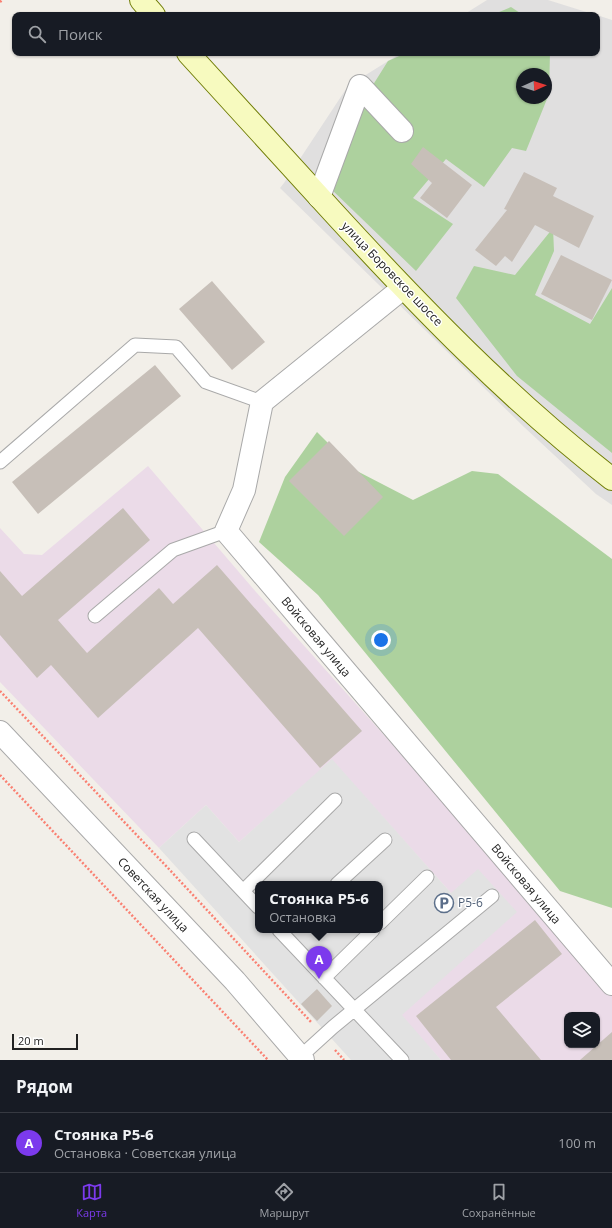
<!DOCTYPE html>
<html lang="ru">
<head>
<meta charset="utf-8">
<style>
	body { margin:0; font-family:"Open Sans",sans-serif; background:#20242c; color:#f1f3f6 }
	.controls { position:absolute; right:12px; bottom:12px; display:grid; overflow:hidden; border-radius:8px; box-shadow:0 1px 3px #0004 }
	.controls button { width:36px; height:36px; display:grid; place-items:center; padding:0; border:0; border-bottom:1px solid #363941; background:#171b24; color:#f1f3f6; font:20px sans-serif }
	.compass { position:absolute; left:516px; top:68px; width:36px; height:36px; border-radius:50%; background:#171b24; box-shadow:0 1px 3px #0004; rotate:87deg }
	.scale { position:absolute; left:12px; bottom:10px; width:66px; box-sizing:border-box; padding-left:4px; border:2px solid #222; border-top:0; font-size:11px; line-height:14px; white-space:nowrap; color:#222; -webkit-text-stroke:3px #fff; paint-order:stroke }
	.you { position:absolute; left:381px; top:640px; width:14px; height:14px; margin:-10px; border:3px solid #fff; border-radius:50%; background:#1a73e8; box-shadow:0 0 0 6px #1a73e833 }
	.badge { display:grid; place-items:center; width:26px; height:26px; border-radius:50%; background:#7c3aed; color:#fff; font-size:13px; font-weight:700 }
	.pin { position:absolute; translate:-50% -33px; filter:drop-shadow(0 1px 2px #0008) }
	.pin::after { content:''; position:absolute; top:21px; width:14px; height:12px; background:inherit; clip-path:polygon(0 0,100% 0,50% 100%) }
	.popup { position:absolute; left:255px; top:881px; width:128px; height:52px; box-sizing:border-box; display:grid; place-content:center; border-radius:8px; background:#171b24; filter:drop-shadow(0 1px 3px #0005); font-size:13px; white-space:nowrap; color:#9ea1a6 }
	.popup b { font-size:15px; color:#f1f3f6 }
	.popup::after { content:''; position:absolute; left:50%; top:100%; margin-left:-8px; border:8px solid transparent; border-top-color:#171b24 }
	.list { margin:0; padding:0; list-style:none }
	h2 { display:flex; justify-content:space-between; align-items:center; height:52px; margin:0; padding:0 16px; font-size:17px }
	h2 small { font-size:13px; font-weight:400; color:#9ea1a6 }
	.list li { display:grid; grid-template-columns:26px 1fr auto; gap:12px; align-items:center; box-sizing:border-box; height:60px; padding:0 16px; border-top:1px solid #363941 }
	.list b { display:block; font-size:15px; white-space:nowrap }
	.list p { margin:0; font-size:13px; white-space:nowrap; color:#9ea1a6 }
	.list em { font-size:13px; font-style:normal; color:#9ea1a6 }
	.icon { flex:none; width:22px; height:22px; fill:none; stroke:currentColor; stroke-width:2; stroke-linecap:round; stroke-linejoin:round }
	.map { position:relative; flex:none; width:612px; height:1060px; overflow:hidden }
	.search { position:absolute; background:#171b24; box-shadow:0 1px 3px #0004; left:12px; right:12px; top:12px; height:44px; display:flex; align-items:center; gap:10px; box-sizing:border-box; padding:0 14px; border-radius:8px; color:#9ea1a6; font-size:15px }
	.sheet { height:112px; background:#171b24 }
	nav { display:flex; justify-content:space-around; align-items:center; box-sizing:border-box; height:56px; border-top:1px solid #363941; background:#171b24; font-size:11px; color:#9ea1a6 }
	nav a { display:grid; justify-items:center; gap:2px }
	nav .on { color:#7c3aed }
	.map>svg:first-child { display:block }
	.residential { fill:#e0dfdf; fill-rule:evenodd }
	.industrial { fill:#ebdbe8; fill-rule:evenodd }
	.forest { fill:#add19e; fill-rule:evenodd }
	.parking { fill:#e2e2e2; fill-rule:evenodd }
	.building { fill:#c7bfb8 }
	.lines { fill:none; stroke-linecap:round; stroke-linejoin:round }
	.lane-casing { stroke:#a9a9a9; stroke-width:15 }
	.street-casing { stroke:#a9a9a9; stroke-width:24 }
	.secondary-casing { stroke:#707d05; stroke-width:24 }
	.path { stroke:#fa8072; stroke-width:2.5; stroke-dasharray:2 2; stroke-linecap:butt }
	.lane { stroke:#fff; stroke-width:13 }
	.street { stroke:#fff; stroke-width:22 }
	.secondary { stroke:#f7fabf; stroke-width:22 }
	.labels { text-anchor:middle; stroke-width:3; stroke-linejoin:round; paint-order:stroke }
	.street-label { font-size:12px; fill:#222; stroke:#fff }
	.service-label { font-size:12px; fill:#4e5e75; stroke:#fff; text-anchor:start }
</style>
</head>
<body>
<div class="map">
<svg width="612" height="1060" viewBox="0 0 612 1060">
	<rect width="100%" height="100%" fill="#f2efe9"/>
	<path class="residential" d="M487,0H548L596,15H463Z
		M597,15L612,20V505L596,494L524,427L280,188L284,183L348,86L401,53H597ZM522,74H546V98H522Z"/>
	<path class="industrial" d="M148,466L256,592L577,951L612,993V1060H441L401,1016L451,893L332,760L239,842L206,805L159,848L0,682V528L24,554L42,555ZM567,1015H597V1045H567Z"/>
	<path class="forest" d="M511,7L523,15H492Z
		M406,53H550L549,94L526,151L512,148L484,187L446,159L413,198L453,224L416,271L329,187L366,96L388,61ZM522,74H546V98H522Z
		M553,228L554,251L535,295L590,324L612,288V453L517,376L456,298L474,266L515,275Z
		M317,432L355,470L413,500L472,471L498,474L612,559V908L560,891L318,595L259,542L285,477Z"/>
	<path class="parking" d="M332,759L451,893L478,869L517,912L402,1015L441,1060H351L159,848L206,805L239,842ZM258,884H380V930H258Z"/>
	<path class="building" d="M423,147L472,185L447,218L420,198L432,183L411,164Z
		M524,172L557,188L553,196L594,216L579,248L535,225L512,262L505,256L496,266L475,250L507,210L504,209Z
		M561,255L612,280L592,320L541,294Z
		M212,281L265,342L232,370L179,309Z
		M155,365L181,396L38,514L12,482Z
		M329,441L383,497L344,536L289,481Z
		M123,508L150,540L58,620L87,653L159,588L173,604L217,565L362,731L320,768L198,628L98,718L51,665L37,678L0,635V571L22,596Z
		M535,920L562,954L496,1007L541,1060H451L416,1016Z
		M317,989L332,1006L317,1021L301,1004Z
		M612,1032V1060H580Z"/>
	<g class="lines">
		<g class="lane-casing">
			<path id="lane" d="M0,462L135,345L176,347L206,382L262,402
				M95,616L173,550L226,531
				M194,839L258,907
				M337,884L385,840
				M243,891L335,800
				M380,923L427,877
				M279,930L402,1060
				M324,978L373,930
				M300,1057L333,1027L492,896"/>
		</g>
		<g class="street-casing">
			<path id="street" d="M319,197L360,86L402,131
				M403,288L262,402L244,490L226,531L612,984
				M0,732L235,981L303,1060"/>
		</g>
		<g class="secondary-casing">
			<path id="secondary" d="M141,0L154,15
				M188,53C236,106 284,159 333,212C420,307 510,400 612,479"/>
		</g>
		<path class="path" d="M0,2L2,0
			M0,691L167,867L312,1023
			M0,775L268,1060
			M335,1050L344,1060"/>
		<use href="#lane" class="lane"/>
		<use href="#street" class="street"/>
		<use href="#secondary" class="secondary"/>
	</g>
	<defs>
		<g id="parking-ring" transform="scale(1)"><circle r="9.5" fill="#fff" stroke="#5c6f8a" stroke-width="1.5"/><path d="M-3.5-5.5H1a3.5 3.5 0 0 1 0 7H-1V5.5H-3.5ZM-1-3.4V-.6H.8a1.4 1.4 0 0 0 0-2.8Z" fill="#5c6f8a"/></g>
	</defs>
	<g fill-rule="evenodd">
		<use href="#parking-ring" x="444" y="903"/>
	</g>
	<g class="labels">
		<g class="street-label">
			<text transform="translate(392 274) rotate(46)" y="4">улица Боровское шоссе</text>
			<text transform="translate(316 637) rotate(50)" y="4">Войсковая улица</text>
			<text transform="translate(526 884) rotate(50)" y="4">Войсковая улица</text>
			<text transform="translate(153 895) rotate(47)" y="4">Советская улица</text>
		</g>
		<g class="service-label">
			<text x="458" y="907">Р5-6</text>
		</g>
	</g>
</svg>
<div class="controls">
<button><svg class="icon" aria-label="layers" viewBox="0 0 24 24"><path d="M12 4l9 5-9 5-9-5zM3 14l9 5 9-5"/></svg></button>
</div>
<svg class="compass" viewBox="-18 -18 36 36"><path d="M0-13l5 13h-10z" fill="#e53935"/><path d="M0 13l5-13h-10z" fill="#9ea1a6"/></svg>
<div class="scale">20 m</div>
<div class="you"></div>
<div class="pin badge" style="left:319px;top:979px">A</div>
<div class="popup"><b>Стоянка Р5-6</b>Остановка</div>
<div class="search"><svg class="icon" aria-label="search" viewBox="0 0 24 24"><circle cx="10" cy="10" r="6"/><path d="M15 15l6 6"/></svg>Поиск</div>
</div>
<section class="sheet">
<h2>Рядом<small></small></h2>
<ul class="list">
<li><span class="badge">A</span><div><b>Стоянка Р5-6</b><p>Остановка · Советская улица</p></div><em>100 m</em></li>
</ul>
</section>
<nav>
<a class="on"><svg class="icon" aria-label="map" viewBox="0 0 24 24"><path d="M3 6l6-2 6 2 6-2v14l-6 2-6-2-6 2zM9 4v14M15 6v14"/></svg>Карта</a>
<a><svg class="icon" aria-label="directions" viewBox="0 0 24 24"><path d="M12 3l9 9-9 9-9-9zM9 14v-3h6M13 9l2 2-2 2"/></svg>Маршрут</a>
<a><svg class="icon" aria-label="saved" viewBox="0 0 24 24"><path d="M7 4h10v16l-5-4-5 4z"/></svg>Сохранённые</a>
</nav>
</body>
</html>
